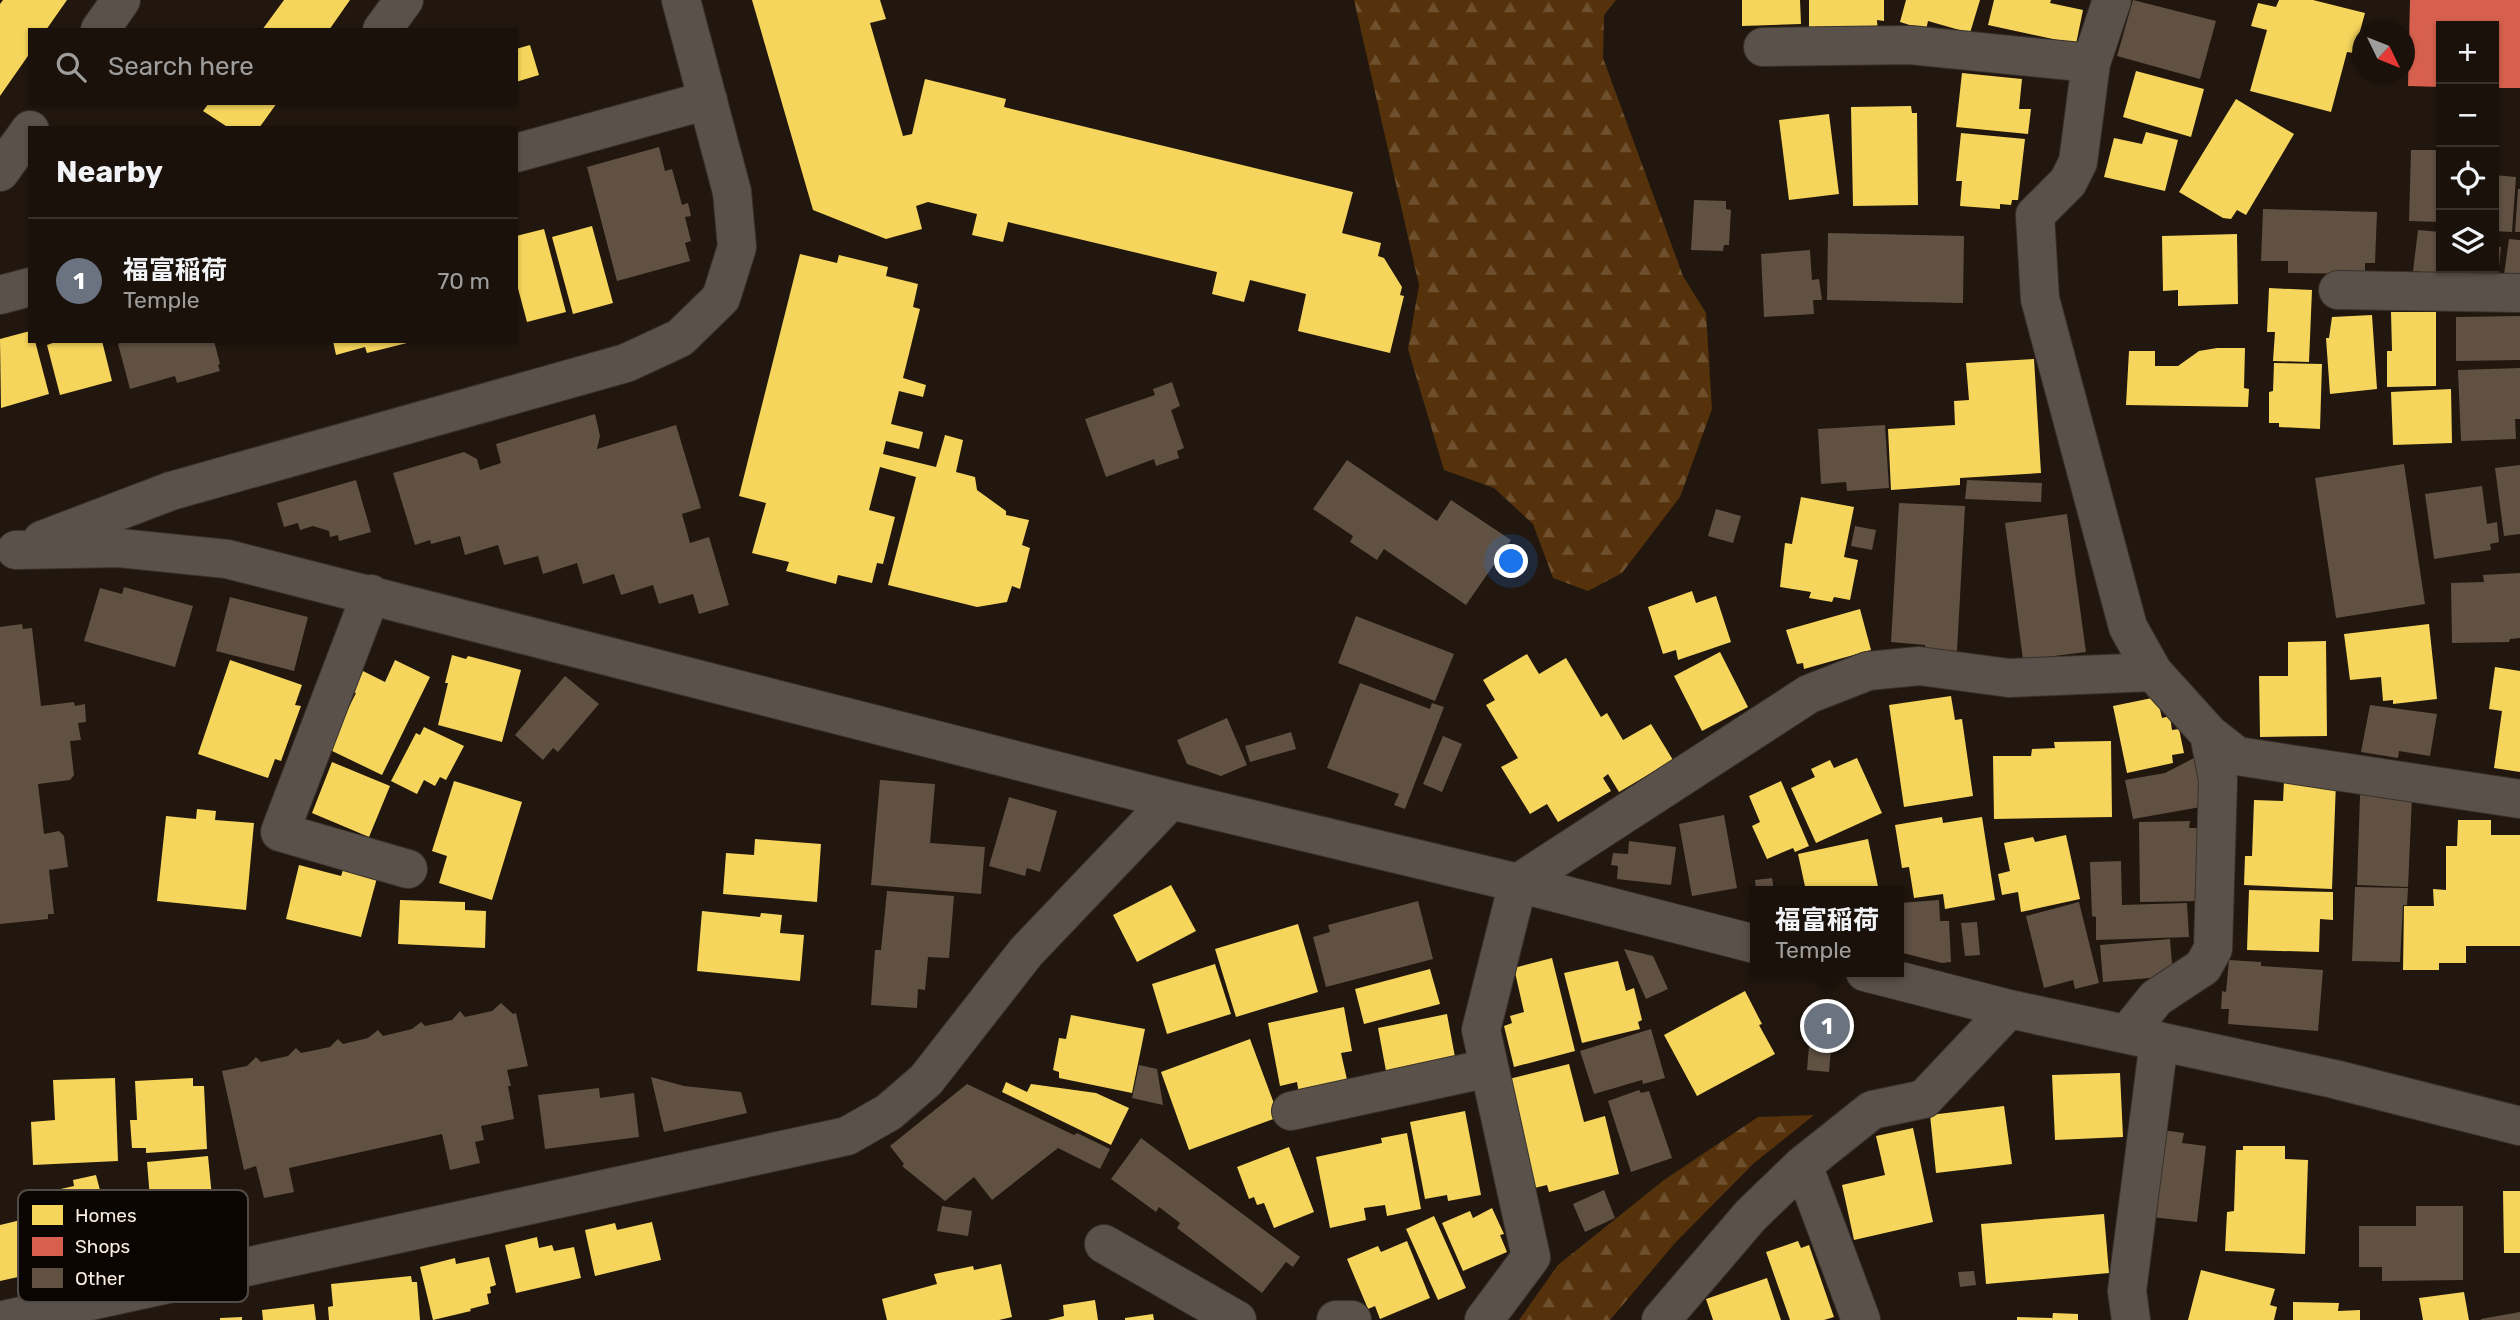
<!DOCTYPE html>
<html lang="en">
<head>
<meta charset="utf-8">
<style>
	body { margin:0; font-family:Rubik,"Noto Sans JP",sans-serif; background:#221a13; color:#f1f3f6 }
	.controls { position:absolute; right:21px; top:21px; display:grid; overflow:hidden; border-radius:0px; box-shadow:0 2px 5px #0004 }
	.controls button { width:63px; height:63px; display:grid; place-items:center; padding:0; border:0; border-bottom:2px solid #37312b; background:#19110a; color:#f1f3f6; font:35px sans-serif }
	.compass { position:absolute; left:2352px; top:21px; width:63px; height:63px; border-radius:50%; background:#19110a; box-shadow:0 2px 5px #0004; rotate:133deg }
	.you { position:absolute; left:1512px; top:562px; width:24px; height:24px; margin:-18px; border:5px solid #fff; border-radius:50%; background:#1a73e8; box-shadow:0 0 0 10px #1a73e833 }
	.badge { display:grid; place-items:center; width:46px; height:46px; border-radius:50%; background:#0b8043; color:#fff; font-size:23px; font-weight:700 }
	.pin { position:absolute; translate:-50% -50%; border:4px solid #fff; box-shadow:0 2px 7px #0006 }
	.popup { position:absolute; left:1750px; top:886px; width:154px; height:91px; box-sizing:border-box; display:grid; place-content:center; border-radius:0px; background:#19110a; filter:drop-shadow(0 2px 5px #0005); font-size:23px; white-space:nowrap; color:#9f9d9c }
	.popup b { font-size:26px; color:#f1f3f6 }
	.popup::after { content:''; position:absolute; left:50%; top:100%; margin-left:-14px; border:14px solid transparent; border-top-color:#19110a }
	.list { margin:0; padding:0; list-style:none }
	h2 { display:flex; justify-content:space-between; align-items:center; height:91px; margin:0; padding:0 28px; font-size:30px }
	h2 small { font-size:23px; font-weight:400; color:#9f9d9c }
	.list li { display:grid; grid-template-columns:46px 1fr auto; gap:21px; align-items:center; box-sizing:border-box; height:126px; padding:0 28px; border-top:2px solid #37312b }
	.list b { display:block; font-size:26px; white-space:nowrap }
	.list p { margin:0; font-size:23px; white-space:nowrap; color:#9f9d9c }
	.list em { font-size:23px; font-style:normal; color:#9f9d9c }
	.icon { flex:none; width:38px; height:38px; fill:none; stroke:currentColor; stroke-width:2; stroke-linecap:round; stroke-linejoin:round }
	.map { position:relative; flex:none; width:2520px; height:1320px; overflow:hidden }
	.search { position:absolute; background:#19110a; box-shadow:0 2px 5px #0004; left:28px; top:28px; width:490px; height:77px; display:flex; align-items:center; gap:18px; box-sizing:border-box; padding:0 24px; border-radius:0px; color:#9f9d9c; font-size:26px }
	.panel { position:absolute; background:#19110a; box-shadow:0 2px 5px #0004; left:28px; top:126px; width:490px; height:217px; border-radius:0px }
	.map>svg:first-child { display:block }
	.forest { fill:url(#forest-firs) }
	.homes { fill:#f6d55c }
	.shops { fill:#d6604d }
	.building { fill:#605143 }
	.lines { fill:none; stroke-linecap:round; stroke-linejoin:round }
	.minor-casing { stroke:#39322c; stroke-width:40 }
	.minor { stroke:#5a524a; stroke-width:38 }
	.key { fill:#0b0501; stroke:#524a44; stroke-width:2 }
	.key-label { font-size:19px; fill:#f9ece1 }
</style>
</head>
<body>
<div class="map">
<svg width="2520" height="1320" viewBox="0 0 2520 1320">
	<defs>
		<pattern id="forest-firs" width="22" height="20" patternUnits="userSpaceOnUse" patternTransform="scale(1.75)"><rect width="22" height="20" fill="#55320b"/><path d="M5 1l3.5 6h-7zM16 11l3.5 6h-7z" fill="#6e502e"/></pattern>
	</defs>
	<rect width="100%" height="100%" fill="#21170e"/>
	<path class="forest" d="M1354,0H1616L1604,15L1603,58L1683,276L1706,313L1712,409L1680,497L1622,573L1588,591L1553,578L1533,524L1494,488L1444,470L1408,349L1419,285Z
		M1814,1115L1753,1164L1675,1243L1610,1320H1519L1558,1265L1664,1180L1758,1117Z"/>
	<path class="homes" d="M3,0H67L46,30H30V53L0,96V4Z
		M284,0H350L329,30H262Z
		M752,0H880L886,19L870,23L903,136L912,134L925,79L1006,99L1004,107L1353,192L1342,233L1381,243L1378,256L1384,258L1402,287L1400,295L1404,296L1390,353L1298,331L1306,294L1250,280L1244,302L1212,294L1217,272L1008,222L1003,242L972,235L977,214L928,202L916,206L922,229L886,239L813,210Z
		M1742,0H1800L1801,24L1742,26Z
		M1809,0H1884V21L1877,20L1878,34L1809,36Z
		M1906,0H1980L1970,33L1928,21L1926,30L1900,22Z
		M1994,0H2051L2050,3L2083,10L2076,44L1988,25Z
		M2279,0H2313L2365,13L2354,53L2347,52L2331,112L2250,91L2267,30L2251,26L2258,3L2276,7Z
		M530,45L539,75L516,82V49Z
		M2136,71L2204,89L2191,137L2123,117Z
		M1962,73L2022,79L2019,109H2031L2028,134L1956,127Z
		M2236,99L2294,134L2246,215L2237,210L2231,219L2223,218L2179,192Z
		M209,103H277L259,128H229L203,111Z
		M1911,106L1912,113H1917L1918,205L1853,206L1851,107Z
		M1829,114L1839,194L1789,200L1779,120Z
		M2146,132L2178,140L2165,191L2104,177L2114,138L2142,144Z
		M1961,133L2025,139L2018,200H2012L2011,205L2000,204V209L1960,206L1962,181H1956Z
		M592,226L613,303L573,314L552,237Z
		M544,229L566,312L527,322L516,281V236Z
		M2237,234L2238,304L2178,306V290L2163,291L2162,236Z
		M800,254L837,263L839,255L888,267L886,276L918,284L913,307L920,309L903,378L926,385L923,397L899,391L891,424L923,432L919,449L886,441L883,454L936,467L945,435L963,440L956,472L975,477L977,490L1006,511V515L1029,520L1022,545L1030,548L1020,589L1012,586L1007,602L977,607L888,585L916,477L880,467L869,510L895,517L883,564L877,563L872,583L838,575L836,584L786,571L789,562L752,553L766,503L739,496Z
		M2269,288L2312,290L2309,362L2273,361L2275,332H2267Z
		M2391,312H2436V386L2387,387V351H2392Z
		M2372,315L2377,389L2330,394L2326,338H2329L2332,317Z
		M30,331V341H35L49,394L1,408L0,339Z
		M58,341H102L112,381L60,395L47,345Z
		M333,341H411V342L367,353L365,347L336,355Z
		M2217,348H2245L2244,388L2249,389L2248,407L2126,405L2129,351H2155V366H2178L2199,351Z
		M2034,359L2041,473L1960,478V485L1891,490L1888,429L1955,425L1954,401L1969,400L1966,363Z
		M2274,363L2322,364L2320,429L2279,427V423H2269V392L2273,391Z
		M2451,389L2452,443L2393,445L2391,392Z
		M1801,497L1854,507L1844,557L1858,560L1850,600L1834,597L1832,602L1809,598L1811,592L1780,587L1785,543L1792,544Z
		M1692,591L1696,603L1716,596L1731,642L1678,660L1676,650L1663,654L1648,607Z
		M1860,609L1871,650L1804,669L1803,663L1797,664L1786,630Z
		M2429,624L2437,699L2393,704V700L2383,701L2381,677L2350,680L2344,634Z
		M2326,641L2327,736L2260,737L2259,676H2288V642Z
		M1720,652L1748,707L1702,731L1674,676Z
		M1527,654L1539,674L1566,658L1601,717L1607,713L1623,740L1651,724L1673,760L1619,792L1608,774L1603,778L1611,791L1558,822L1547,804L1530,814L1501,767L1518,758L1486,705L1495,700L1483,680Z
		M452,655L466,659L468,656L521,670L502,742L438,725L448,683H445Z
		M230,660L302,685L295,705L301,706L281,761L275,759L268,778L198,754Z
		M395,660L430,677L382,775L328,749L356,693L353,692L363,671L385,682Z
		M2495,667L2520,671V772L2494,768L2502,711L2489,709Z
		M1951,696L1955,720L1962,719L1973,796L1904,807L1889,705Z
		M2157,697L2162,718L2170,716L2172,730L2179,729L2184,753L2172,755L2173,763L2127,773L2113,706Z
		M424,727L464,746L446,780L440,777L435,786L424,780L417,794L391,781L416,733L420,735Z
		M2111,741L2112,817L1994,819L1993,756H2031L2032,749L2055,748L2054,742Z
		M1857,758L1882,813L1816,843L1791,788L1815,777L1811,769L1830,760L1834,768Z
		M332,762L390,786L369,837L312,813Z
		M454,781L522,802L492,900L439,883L447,856L432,851Z
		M1781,781L1809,846L1795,852L1793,848L1767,859L1752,826L1760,822L1749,796Z
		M2284,781L2336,782L2332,889L2244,885L2245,856H2252L2254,800L2283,801Z
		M197,809L216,811L215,820L254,823L246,910L157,901L166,816L196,819Z
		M1942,817L1943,823L1982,817L1995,900L1945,909L1943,894L1914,898L1909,867L1902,868L1895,825Z
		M2458,820H2491V835H2520V946H2466V963H2439V970H2403L2404,906H2434L2433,889L2446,890V846H2457Z
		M2066,835L2080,899L2021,912L2018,892L2002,895L1998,874L2010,871L2004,843L2033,837L2035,842Z
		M755,839L821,844L817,902L723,894L726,853L754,855Z
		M1868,839L1879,891H1806L1798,854Z
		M299,865L341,876L343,870L377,878L361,937L286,919Z
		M1171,885L1196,931L1137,962L1113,915Z
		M2249,890L2333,892V920L2320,919L2319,952L2247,950Z
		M400,900L465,902V910L486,911L485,948L398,944Z
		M702,911L760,917L761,913L782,915L780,933L804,935L800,981L697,971Z
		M1298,924L1318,992L1236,1017L1215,949Z
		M1552,958L1575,1051L1514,1067L1504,1026L1512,1023L1510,1016L1524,1012L1514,968Z
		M1618,961L1626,991L1634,988L1642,1020L1638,1022L1640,1029L1582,1043L1564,973Z
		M1215,964L1231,1014L1167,1034L1152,984Z
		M1430,969L1440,1004L1364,1024L1355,989Z
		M1745,991L1762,1024L1759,1025L1775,1054L1697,1096L1664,1035Z
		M1344,1007L1352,1051L1341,1053L1348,1084L1299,1094L1297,1082L1280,1086L1268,1023Z
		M1447,1014L1455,1057L1386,1071L1378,1028Z
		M1071,1015L1145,1029L1132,1093L1059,1078V1072L1053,1070L1059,1038L1066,1039Z
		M1250,1039L1279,1117L1189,1150L1161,1072Z
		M1569,1064L1584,1122L1605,1116L1619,1174L1549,1192L1547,1185L1530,1189L1505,1080Z
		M2120,1073L2123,1137L2055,1140L2052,1075Z
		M115,1078L118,1161L33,1165L31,1122L55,1120L53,1080Z
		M193,1078V1086H204L207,1149L146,1153V1148H132L130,1120H137L135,1081Z
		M1006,1082L1027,1092L1031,1084L1096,1093L1129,1108L1111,1145L1002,1092Z
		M2004,1106L2012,1164L1936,1173L1930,1115Z
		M1465,1111L1481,1195L1448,1201L1447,1195L1425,1199L1410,1122Z
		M1913,1128L1933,1222L1854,1240L1842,1185L1885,1175L1876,1136Z
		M1407,1133L1421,1209L1387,1216L1385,1205L1364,1208L1366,1220L1330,1228L1316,1157L1382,1143L1381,1138Z
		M2243,1146H2285V1159L2308,1160L2305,1254L2225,1251L2227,1212L2234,1211L2236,1150H2243Z
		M1289,1147L1314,1212L1274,1228L1264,1203L1257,1205L1254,1197L1249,1199L1237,1167Z
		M208,1156L214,1218L193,1221V1231L153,1235L147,1162Z
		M96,1175L107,1217L101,1218L105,1239L66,1247L62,1227L41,1231L34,1195L74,1186L73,1180Z
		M2503,1191H2520V1253H2504Z
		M1492,1208L1504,1234L1500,1235L1507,1252L1463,1271L1442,1223L1470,1211L1473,1218Z
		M2104,1214L2109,1273L1986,1284L1981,1224Z
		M1434,1216L1466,1288L1438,1300L1406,1229Z
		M25,1219L36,1273L0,1281V1225Z
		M652,1222L661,1260L595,1276L585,1230L615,1223L617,1230Z
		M537,1237L539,1248L552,1245L554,1251L574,1247L581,1278L516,1293L505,1245Z
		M1407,1241L1430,1298L1380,1319L1375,1306L1368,1309L1347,1259L1378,1246L1381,1252Z
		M1798,1241L1801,1248L1809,1245L1834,1317L1824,1320H1790L1766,1252Z
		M489,1257L496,1285L490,1287L491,1293L487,1294L489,1304L470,1309L471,1311L433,1320L420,1267L455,1258L456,1264Z
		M1001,1264L1012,1317L999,1320H887L882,1299L937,1284L934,1274L973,1266L974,1270Z
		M2201,1270L2275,1289L2270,1305L2277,1307L2274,1320H2188Z
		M411,1276L412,1282H417L420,1320H329L328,1307L333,1306L331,1284Z
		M1767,1278L1781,1320H1713L1706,1299Z
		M2464,1292L2469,1320H2423L2419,1298Z
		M1095,1300L1098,1320H1048L1064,1316L1063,1305Z
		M2293,1302L2339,1303L2338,1311L2360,1310V1320H2293Z
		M314,1304L316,1320H263L262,1310Z
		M2053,1313L2078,1314V1320H2052Z
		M1153,1314L1154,1320H1125V1318Z
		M242,1317V1320H220V1318Z
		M2017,1317L2052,1318V1320H2017Z"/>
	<path class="shops" d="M2410,0H2520V88H2494V26H2441V87L2408,86Z"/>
	<path class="building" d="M2133,0L2216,21L2200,79L2117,56Z
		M659,147L665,171L672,169L682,205L688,203L691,216L685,217L691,241L685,243L690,261L617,281L587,167Z
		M2411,150H2441V222L2409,221Z
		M2494,175L2516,177L2512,232L2494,231Z
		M2518,189H2520V232H2515Z
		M1694,200L1726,201V209L1731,210L1729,245H1724L1723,251L1691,250Z
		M2263,209L2377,212L2375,263H2365V274L2288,273V261H2261Z
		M2418,230L2441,232V268H2494V246L2501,247L2498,276L2457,271L2456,276L2413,271Z
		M1828,233L1964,236L1963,303L1827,300Z
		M2509,239L2520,240V277L2504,275Z
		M1810,250L1812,280L1819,279L1822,300H1813L1814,314L1764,317L1761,254Z
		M2520,316V360L2456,361V317Z
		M123,341H214L220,364L218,365L220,371L177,383L175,376L130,389L118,344Z
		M2520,368V419H2515L2516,439L2461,441L2458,370Z
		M1172,382L1180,406L1171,410L1184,448L1177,451L1179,458L1156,466L1154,459L1106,477L1085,419L1155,395L1153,389Z
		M595,414L600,436L597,449L676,425L701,508L682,514L690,543L709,537L729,605L699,614L693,594L659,604L653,585L621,595L614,574L583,584L577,563L543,574L538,556L504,565L498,545L465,555L460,536L431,544L430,540L415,545L393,473L464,452L477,459L480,470L501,463L496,444Z
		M1885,425L1889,488L1847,491L1846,482L1821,484L1818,429Z
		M1347,460L1437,521L1451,500L1511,540L1466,605L1384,549L1377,560L1350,542L1353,536L1313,509Z
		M2404,464L2425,604L2336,618L2315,478Z
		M2520,465V534L2504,536L2495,468Z
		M356,480L371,532L339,541L338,535L330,537L329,531L313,526L300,530L298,523L284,527L277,503Z
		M1967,480L2042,483L2041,502L1965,499Z
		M2482,486L2487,524L2497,522L2499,542L2490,544L2491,550L2434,559L2425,494Z
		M1899,503L1965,506L1957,651L1925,649V645L1891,642Z
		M1716,509L1741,516L1733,543L1708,536Z
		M2067,514L2086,652L2023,660L2005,523Z
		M1855,526L1876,530L1872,550L1851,546Z
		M2520,573V638L2510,639L2509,642L2452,643L2451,583L2484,582L2483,575Z
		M124,587L193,606L175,667L84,641L100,588L122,594Z
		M230,597L308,617L294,671L216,651Z
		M1356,616L1454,654L1435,701L1338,663Z
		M22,624L23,629L32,628L41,706L74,702L75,706L85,704L86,722L78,723L81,740L70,741L74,775L70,780L38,784L44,834L59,831L64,836L68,867L49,870L54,914H48V919L0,924V627Z
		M565,676L599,704L558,752L553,748L543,760L515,735Z
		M1360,683L1430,709L1432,703L1444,707L1405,809L1394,805L1399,794L1327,768Z
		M2370,705L2437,714L2430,756L2399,751L2398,758L2361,752Z
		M1227,718L1247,765L1221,776L1187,764L1177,740Z
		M1291,732L1296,749L1250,762L1245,746Z
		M1443,736L1462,744L1442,792L1423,784Z
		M2203,757L2212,805L2133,819L2125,780L2165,773L2194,758Z
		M880,780L935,784L930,843L985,847L981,894L871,885Z
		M2360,795L2412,797L2408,887L2357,885Z
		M1009,797L1057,811L1040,872L1027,868L1025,876L989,866Z
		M1724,815L1737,888L1692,896L1679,824Z
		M2190,821L2189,828H2203L2202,901L2140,902L2139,822Z
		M1629,841L1676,847L1671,885L1617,879L1618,866L1611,865L1613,853L1628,854Z
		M2121,861L2122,905L2187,903L2189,937L2096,940V917L2092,916L2090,862Z
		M1772,878L1774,891H1756L1755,880Z
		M2355,887L2408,888L2407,905H2403L2400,962L2352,961Z
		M887,891L954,896L949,958L928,957L925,990L918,989L917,1008L871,1005L875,950H881Z
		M1939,900L1940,921H1949L1951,962L1942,963L1899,952V903Z
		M1418,901L1433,959L1326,987L1313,937L1330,932L1328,925Z
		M2079,902L2099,983L2075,989L2073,980L2044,988L2026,916Z
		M1977,922L1980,955L1965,956L1961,923Z
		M2170,939L2173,976L2103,982L2100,945Z
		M1624,949L1653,956L1668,989L1646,999Z
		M2229,960L2261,962V966L2323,970L2318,1031L2228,1024L2229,1009H2221L2222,991L2226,992Z
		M501,1003L513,1014L516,1013L528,1066L507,1070L511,1086H508L514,1119L481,1126L484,1140L475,1142L480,1163L450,1170L442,1134L289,1168L294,1192L264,1198L256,1166L244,1170L222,1071L247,1066L256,1057L261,1062L288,1056L296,1048L301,1053L330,1047L338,1039L343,1044L368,1038L378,1030L383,1036L412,1029L421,1022L425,1026L452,1020L460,1011L465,1017L492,1011Z
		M1651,1029L1665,1078L1643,1084L1642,1080L1594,1094L1580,1051Z
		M1809,1046L1831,1048L1829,1072L1807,1070Z
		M1139,1065L1157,1069L1163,1105L1132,1098Z
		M651,1077L684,1086L741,1092L747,1113L664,1132Z
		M967,1084L1074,1135L1077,1133L1110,1149L1100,1169L1058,1148L992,1200L974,1177L945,1201L902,1166L904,1164L890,1146Z
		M599,1088L600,1098L634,1093L639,1137L545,1149L538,1095Z
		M1639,1090L1641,1093L1649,1091L1672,1158L1631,1172L1608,1101Z
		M2162,1130L2184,1133L2182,1143L2206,1146L2197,1222L2151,1217Z
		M1141,1138L1300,1257L1293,1267L1286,1262L1262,1293L1177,1228L1180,1223L1159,1207L1156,1212L1111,1179Z
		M1604,1190L1615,1218L1585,1232L1573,1204Z
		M942,1206L972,1211L968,1236L937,1231Z
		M2416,1206H2463V1280L2382,1281V1267H2359V1226H2416Z
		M1974,1271L1976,1285L1960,1287L1958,1272Z
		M2520,1312V1320H2481V1319Z"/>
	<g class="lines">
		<g class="minor-casing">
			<path id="minor" d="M2112,0L2091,63L2078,162L2068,182L2035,215L2040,299L2128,627L2153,672L2209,734L2237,756L2520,799
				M100,30L121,0
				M382,30L404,0
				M1763,47L1910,45L2091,63
				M516,153L708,100
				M0,172L30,130
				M2338,290L2520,293
				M0,295L30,287
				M42,540L171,491L626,363L680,338L721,298L737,247L732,192L681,0
				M16,550L119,548L227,559L1171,800L1518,883L1755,944
				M371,594L280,832L408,869
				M1865,972L2009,1009L2334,1079L2520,1126
				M2127,1034L2156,998L2203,967L2213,949L2218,780L2209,734
				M1291,1111L1489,1068
				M1803,1165L1861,1320
				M1104,1244L1237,1320
				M3,1320L847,1136L889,1112L926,1080L1026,952L1171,800
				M1336,1320H1352
				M1484,1320L1531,1257L1481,1030L1518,883L1809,694L1868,671L1919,666L2009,678L2153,672
				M1661,1320L1751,1215L1803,1165L1872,1110L1924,1099L2009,1009
				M2131,1320L2127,1291L2159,1041"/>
		</g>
		<use href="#minor" class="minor"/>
	</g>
	<rect x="18" y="1190" width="230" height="112" rx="10" class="key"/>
	<rect x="32" y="1205" width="31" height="20" fill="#f6d55c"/>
	<rect x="32" y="1237" width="31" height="19" fill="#d6604d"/>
	<rect x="32" y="1268" width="31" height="20" fill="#605143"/>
	<g class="key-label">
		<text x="75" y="1222">Homes</text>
		<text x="75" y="1253">Shops</text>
		<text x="75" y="1285">Other</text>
	</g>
</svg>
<div class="controls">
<button>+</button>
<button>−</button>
<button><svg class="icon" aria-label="locate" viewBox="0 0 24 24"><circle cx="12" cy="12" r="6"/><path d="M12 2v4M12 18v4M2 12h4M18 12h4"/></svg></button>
<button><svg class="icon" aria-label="layers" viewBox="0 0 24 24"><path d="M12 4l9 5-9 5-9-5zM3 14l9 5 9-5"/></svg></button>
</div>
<svg class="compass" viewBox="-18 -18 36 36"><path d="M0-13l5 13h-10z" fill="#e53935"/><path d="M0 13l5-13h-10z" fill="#9f9d9c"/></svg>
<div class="you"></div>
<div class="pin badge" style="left:1827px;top:1026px;background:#6b7280">1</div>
<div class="popup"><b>福富稲荷</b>Temple</div>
<div class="search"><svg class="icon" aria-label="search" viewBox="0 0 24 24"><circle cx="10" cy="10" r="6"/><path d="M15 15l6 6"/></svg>Search here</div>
<section class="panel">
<h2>Nearby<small></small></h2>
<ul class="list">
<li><span class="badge" style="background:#6b7280">1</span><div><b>福富稲荷</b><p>Temple</p></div><em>70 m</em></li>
</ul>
</section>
</div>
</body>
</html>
